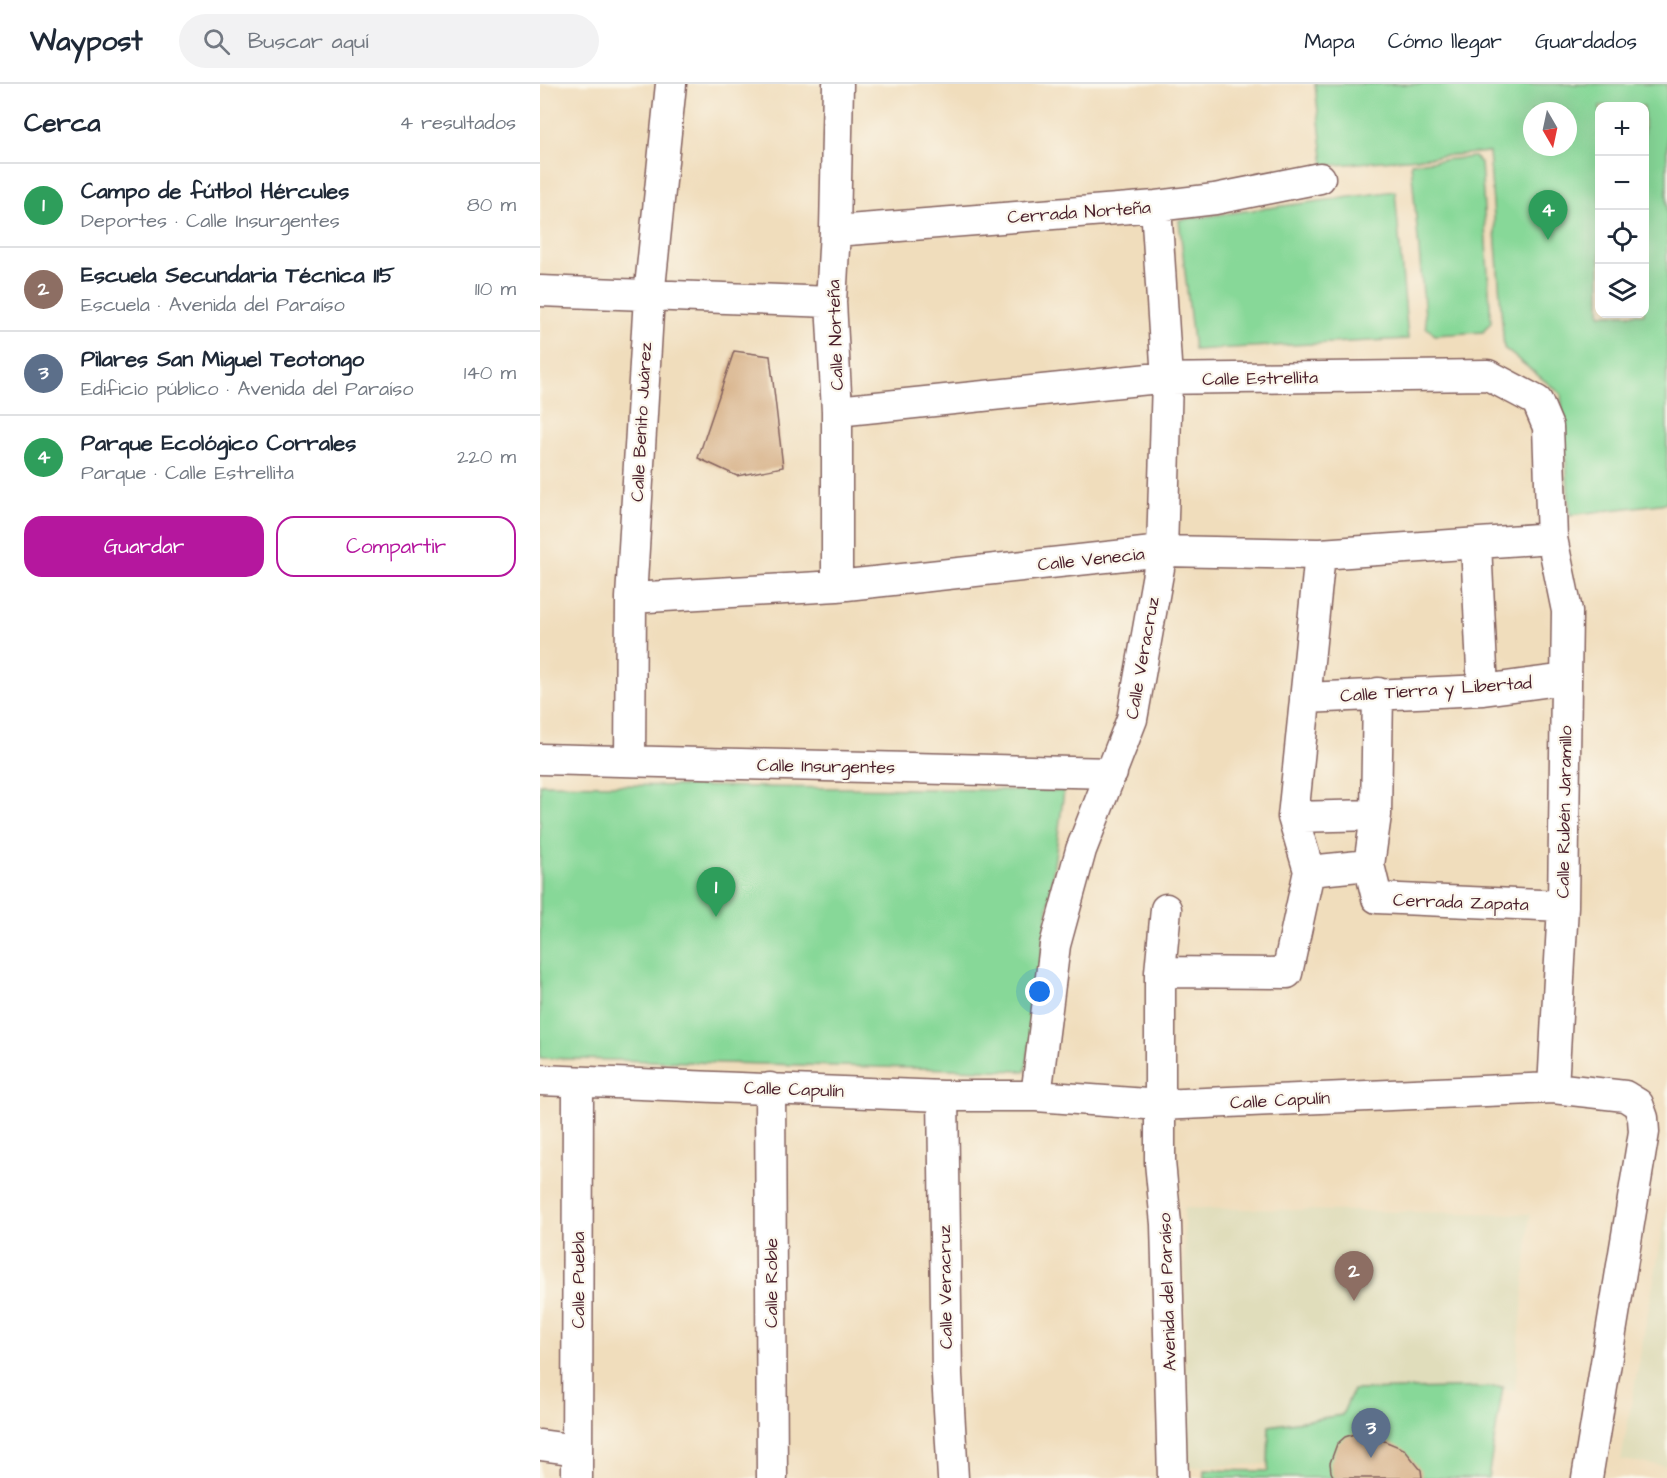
<!DOCTYPE html>
<html lang="es">
<head>
<meta charset="utf-8">
<style>
	body { margin:0; font-family:"Architects Daughter",sans-serif; background:#f2f2f3; color:#1f2937 }
	.controls { position:absolute; right:18px; top:18px; display:grid; overflow:hidden; border-radius:12px; box-shadow:0 6px 24px #0002 }
	.controls button { width:54px; height:54px; display:grid; place-items:center; padding:0; border:0; border-bottom:2px solid #e0e1e3; background:#fff; color:#1f2937; font:30px sans-serif }
	.compass { position:absolute; left:983px; top:18px; width:54px; height:54px; border-radius:50%; background:#fff; box-shadow:0 6px 24px #0002; rotate:171deg }
	.you { position:absolute; left:500px; top:908px; width:21px; height:21px; margin:-15px; border:4px solid #fff; border-radius:50%; background:#1a73e8; box-shadow:0 0 0 9px #1a73e833 }
	.badge { display:grid; place-items:center; width:39px; height:39px; border-radius:50%; background:#b5179e; color:#fff; font-size:20px; font-weight:700 }
	.pin { position:absolute; translate:-50% -50px; filter:drop-shadow(0 2px 3px #0008) }
	.pin::after { content:''; position:absolute; top:32px; width:21px; height:18px; background:inherit; clip-path:polygon(0 0,100% 0,50% 100%) }
	.list { margin:0; padding:0; list-style:none }
	h2 { display:flex; justify-content:space-between; align-items:center; height:78px; margin:0; padding:0 24px; font-size:26px }
	h2 small { font-size:20px; font-weight:400; color:#747a83 }
	.list li { display:grid; grid-template-columns:39px 1fr auto; gap:18px; align-items:center; box-sizing:border-box; height:84px; padding:0 24px; border-top:2px solid #e0e1e3 }
	.list b { display:block; font-size:22px; white-space:nowrap }
	.list p { margin:0; font-size:20px; white-space:nowrap; color:#747a83 }
	.list em { font-size:20px; font-style:normal; color:#747a83 }
	.actions { display:flex; gap:12px; padding:18px 24px }
	.actions a { flex:1; padding:14px 0; border:2px solid #b5179e; border-radius:18px; text-align:center; font-size:21px; color:#b5179e }
	.actions .main { background:#b5179e; color:#fff }
	.icon { flex:none; width:33px; height:33px; fill:none; stroke:currentColor; stroke-width:2; stroke-linecap:round; stroke-linejoin:round }
	.map { position:relative; flex:none; width:1127px; height:1394px; overflow:hidden }
	header { display:flex; align-items:center; gap:36px; box-sizing:border-box; height:84px; padding:0 30px; background:#fff; border-bottom:2px solid #e0e1e3 }
	header strong { font-size:28px }
	nav { display:flex; gap:33px; margin-inline-start:auto; font-size:21px }
	.search { width:420px; height:54px; background:#f2f2f3; display:flex; align-items:center; gap:15px; box-sizing:border-box; padding:0 21px; border-radius:33px; color:#747a83; font-size:22px }
	main { display:flex }
	aside { flex:1; background:#fff }
	.map>svg:first-child { display:block }
	.built { fill:#e0ddbb }
	.green { fill:#87d898; stroke:#687c62; stroke-width:1.5; fill-rule:evenodd }
	.building { fill:#d6af85 }
	.lines { fill:none; stroke-linecap:round; stroke-linejoin:round }
	.street-casing { stroke:#84625e; stroke-width:33 }
	.street { stroke:#fff; stroke-width:30 }
	.labels { text-anchor:middle; stroke-width:4.5; stroke-linejoin:round; paint-order:stroke }
	.street-label { font-size:18px; fill:#4a1f2b; stroke:#fbf7ec }
</style>
</head>
<body>
<header>
<strong>Waypost</strong>
<div class="search"><svg class="icon" aria-label="search" viewBox="0 0 24 24"><circle cx="10" cy="10" r="6"/><path d="M15 15l6 6"/></svg>Buscar aquí</div>
<nav><a>Mapa</a><a>Cómo llegar</a><a>Guardados</a></nav>
</header>
<main>
<aside>
<h2>Cerca<small>4 resultados</small></h2>
<ul class="list">
<li><span class="badge" style="background:#2e9e5b">1</span><div><b>Campo de fútbol Hércules</b><p>Deportes · Calle Insurgentes</p></div><em>80 m</em></li>
<li><span class="badge" style="background:#8d6e63">2</span><div><b>Escuela Secundaria Técnica 115</b><p>Escuela · Avenida del Paraíso</p></div><em>110 m</em></li>
<li><span class="badge" style="background:#5c6f8a">3</span><div><b>Pilares San Miguel Teotongo</b><p>Edificio público · Avenida del Paraíso</p></div><em>140 m</em></li>
<li><span class="badge" style="background:#2e9e5b">4</span><div><b>Parque Ecológico Corrales</b><p>Parque · Calle Estrellita</p></div><em>220 m</em></li>
</ul>
<div class="actions"><a class="main">Guardar</a><a>Compartir</a></div>
</aside>
<div class="map">
<svg width="1127" height="1394" viewBox="0 0 1127 1394">
	<rect width="100%" height="100%" fill="#fbf7ec"/>
	<filter id="ink" filterUnits="userSpaceOnUse"><feTurbulence type="fractalNoise" baseFrequency=".0167" numOctaves="2"/><feDisplacementMap in="SourceGraphic" scale="12" xChannelSelector="R" yChannelSelector="G"/><feConvolveMatrix kernelMatrix="1 2 1 2 8 2 1 2 1" color-interpolation-filters="sRGB"/></filter>
	<filter id="wash" filterUnits="userSpaceOnUse"><feTurbulence type="fractalNoise" baseFrequency=".008" numOctaves="4" result="noise"/><feDisplacementMap in="SourceGraphic" scale="24" xChannelSelector="R" yChannelSelector="G"/><feGaussianBlur stdDeviation="1.35" result="paint"/><feColorMatrix in="noise" values="0 0 0 0 0 0 0 0 0 0 0 0 0 0 0 0 0 1.4 0 .05"/><feComposite in="paint" operator="in"/></filter>
	<g filter="url(#wash)">
		<rect width="100%" height="100%" fill="#f0ddbc"/>
		<path class="built" d="M644,1124L990,1130L975,1306L834,1304L826,1328L729,1380L647,1383Z
			M1127,1124V1382L1081,1376Z"/>
		<path class="green" d="M775,0H1127V419L1030,431L1021,310L964,264L949,68L784,82ZM1060,22H1104V230H1060ZM992,27H1028V63H992Z
			M934,73L941,79L951,238L943,248L895,251L886,243L871,79Z
			M855,107L868,255L654,266L639,136Z
			M0,700L524,707L486,987L0,974Z
			M963,1303L948,1394H664V1386L728,1387L729,1342L802,1331L813,1306Z"/>
		<g id="blocks">
			<path class="building" d="M194,267L230,272L243,383L197,392L158,374Z
				M825,1349L864,1365L881,1386L882,1394H794L791,1388L790,1379L797,1360L805,1353L814,1350Z"/>
		</g>
	</g>
	<g filter="url(#ink)">
		<use href="#blocks" fill-opacity="0" stroke="#84625e" stroke-width="1.5"/>
		<g class="lines">
			<g class="street-casing">
				<path id="street" d="M295,147L616,122L675,115L780,94
					M0,207L291,218
					M297,327L609,295L948,291L997,317L1008,343L1012,454L1027,527L1023,822L1013,1004
					M936,460L943,606
					M780,470L753,733L836,731
					M297,502V327L291,218L295,147L298,0
					M91,514L297,502L622,467L780,470L1012,454
					M765,614L943,606L1026,595
					M0,675L572,689
					M90,677L91,514L109,213L131,0
					M753,733L769,787
					M829,781L836,731L838,609
					M626,825L620,888V1078L626,1140L633,1394
					M620,888L747,889L769,787L829,781L837,814L1023,822
					M0,996L403,1012H496L620,1021L1013,1004L1085,1012L1098,1020L1103,1034L1104,1048L1047,1394
					M230,1004L232,1394
					M403,1012L407,1291L413,1394
					M496,1012L515,861L541,766L592,635L622,467L627,295L616,122
					M0,1361L37,1366
					M37,1394L38,998"/>
			</g>
			<use href="#street" class="street"/>
		</g>
	</g>
	<g class="labels">
		<g class="street-label">
			<text transform="translate(539 128) rotate(-4)" y="6">Cerrada Norteña</text>
			<text transform="translate(295 251) rotate(-92)" y="6">Calle Norteña</text>
			<text transform="translate(720 294) rotate(-1)" y="6">Calle Estrellita</text>
			<text transform="translate(101 338) rotate(-87)" y="6">Calle Benito Juárez</text>
			<text transform="translate(551 475) rotate(-6)" y="6">Calle Venecia</text>
			<text transform="translate(602 574) rotate(-80)" y="6">Calle Veracruz</text>
			<text transform="translate(896 605) rotate(-4)" y="6">Calle Tierra y Libertad</text>
			<text transform="translate(286 682) rotate(1)" y="6">Calle Insurgentes</text>
			<text transform="translate(1024 728) rotate(-89)" y="6">Calle Rubén Jaramillo</text>
			<text transform="translate(921 818) rotate(2)" y="6">Cerrada Zapata</text>
			<text transform="translate(254 1005) rotate(2)" y="6">Calle Capulín</text>
			<text transform="translate(740 1016) rotate(-3)" y="6">Calle Capulín</text>
			<text transform="translate(38 1196) rotate(-90)" y="6">Calle Puebla</text>
			<text transform="translate(231 1199) rotate(-90)" y="6">Calle Roble</text>
			<text transform="translate(405 1203) rotate(-91)" y="6">Calle Veracruz</text>
			<text transform="translate(627 1208) rotate(-92)" y="6">Avenida del Paraíso</text>
		</g>
	</g>
</svg>
<div class="controls">
<button>+</button>
<button>−</button>
<button><svg class="icon" aria-label="locate" viewBox="0 0 24 24"><circle cx="12" cy="12" r="6"/><path d="M12 2v4M12 18v4M2 12h4M18 12h4"/></svg></button>
<button><svg class="icon" aria-label="layers" viewBox="0 0 24 24"><path d="M12 4l9 5-9 5-9-5zM3 14l9 5 9-5"/></svg></button>
</div>
<svg class="compass" viewBox="-18 -18 36 36"><path d="M0-13l5 13h-10z" fill="#e53935"/><path d="M0 13l5-13h-10z" fill="#747a83"/></svg>
<div class="you"></div>
<div class="pin badge" style="left:176px;top:833px;background:#2e9e5b">1</div>
<div class="pin badge" style="left:814px;top:1217px;background:#8d6e63">2</div>
<div class="pin badge" style="left:831px;top:1374px;background:#5c6f8a">3</div>
<div class="pin badge" style="left:1008px;top:156px;background:#2e9e5b">4</div>
</div>
</main>
</body>
</html>
